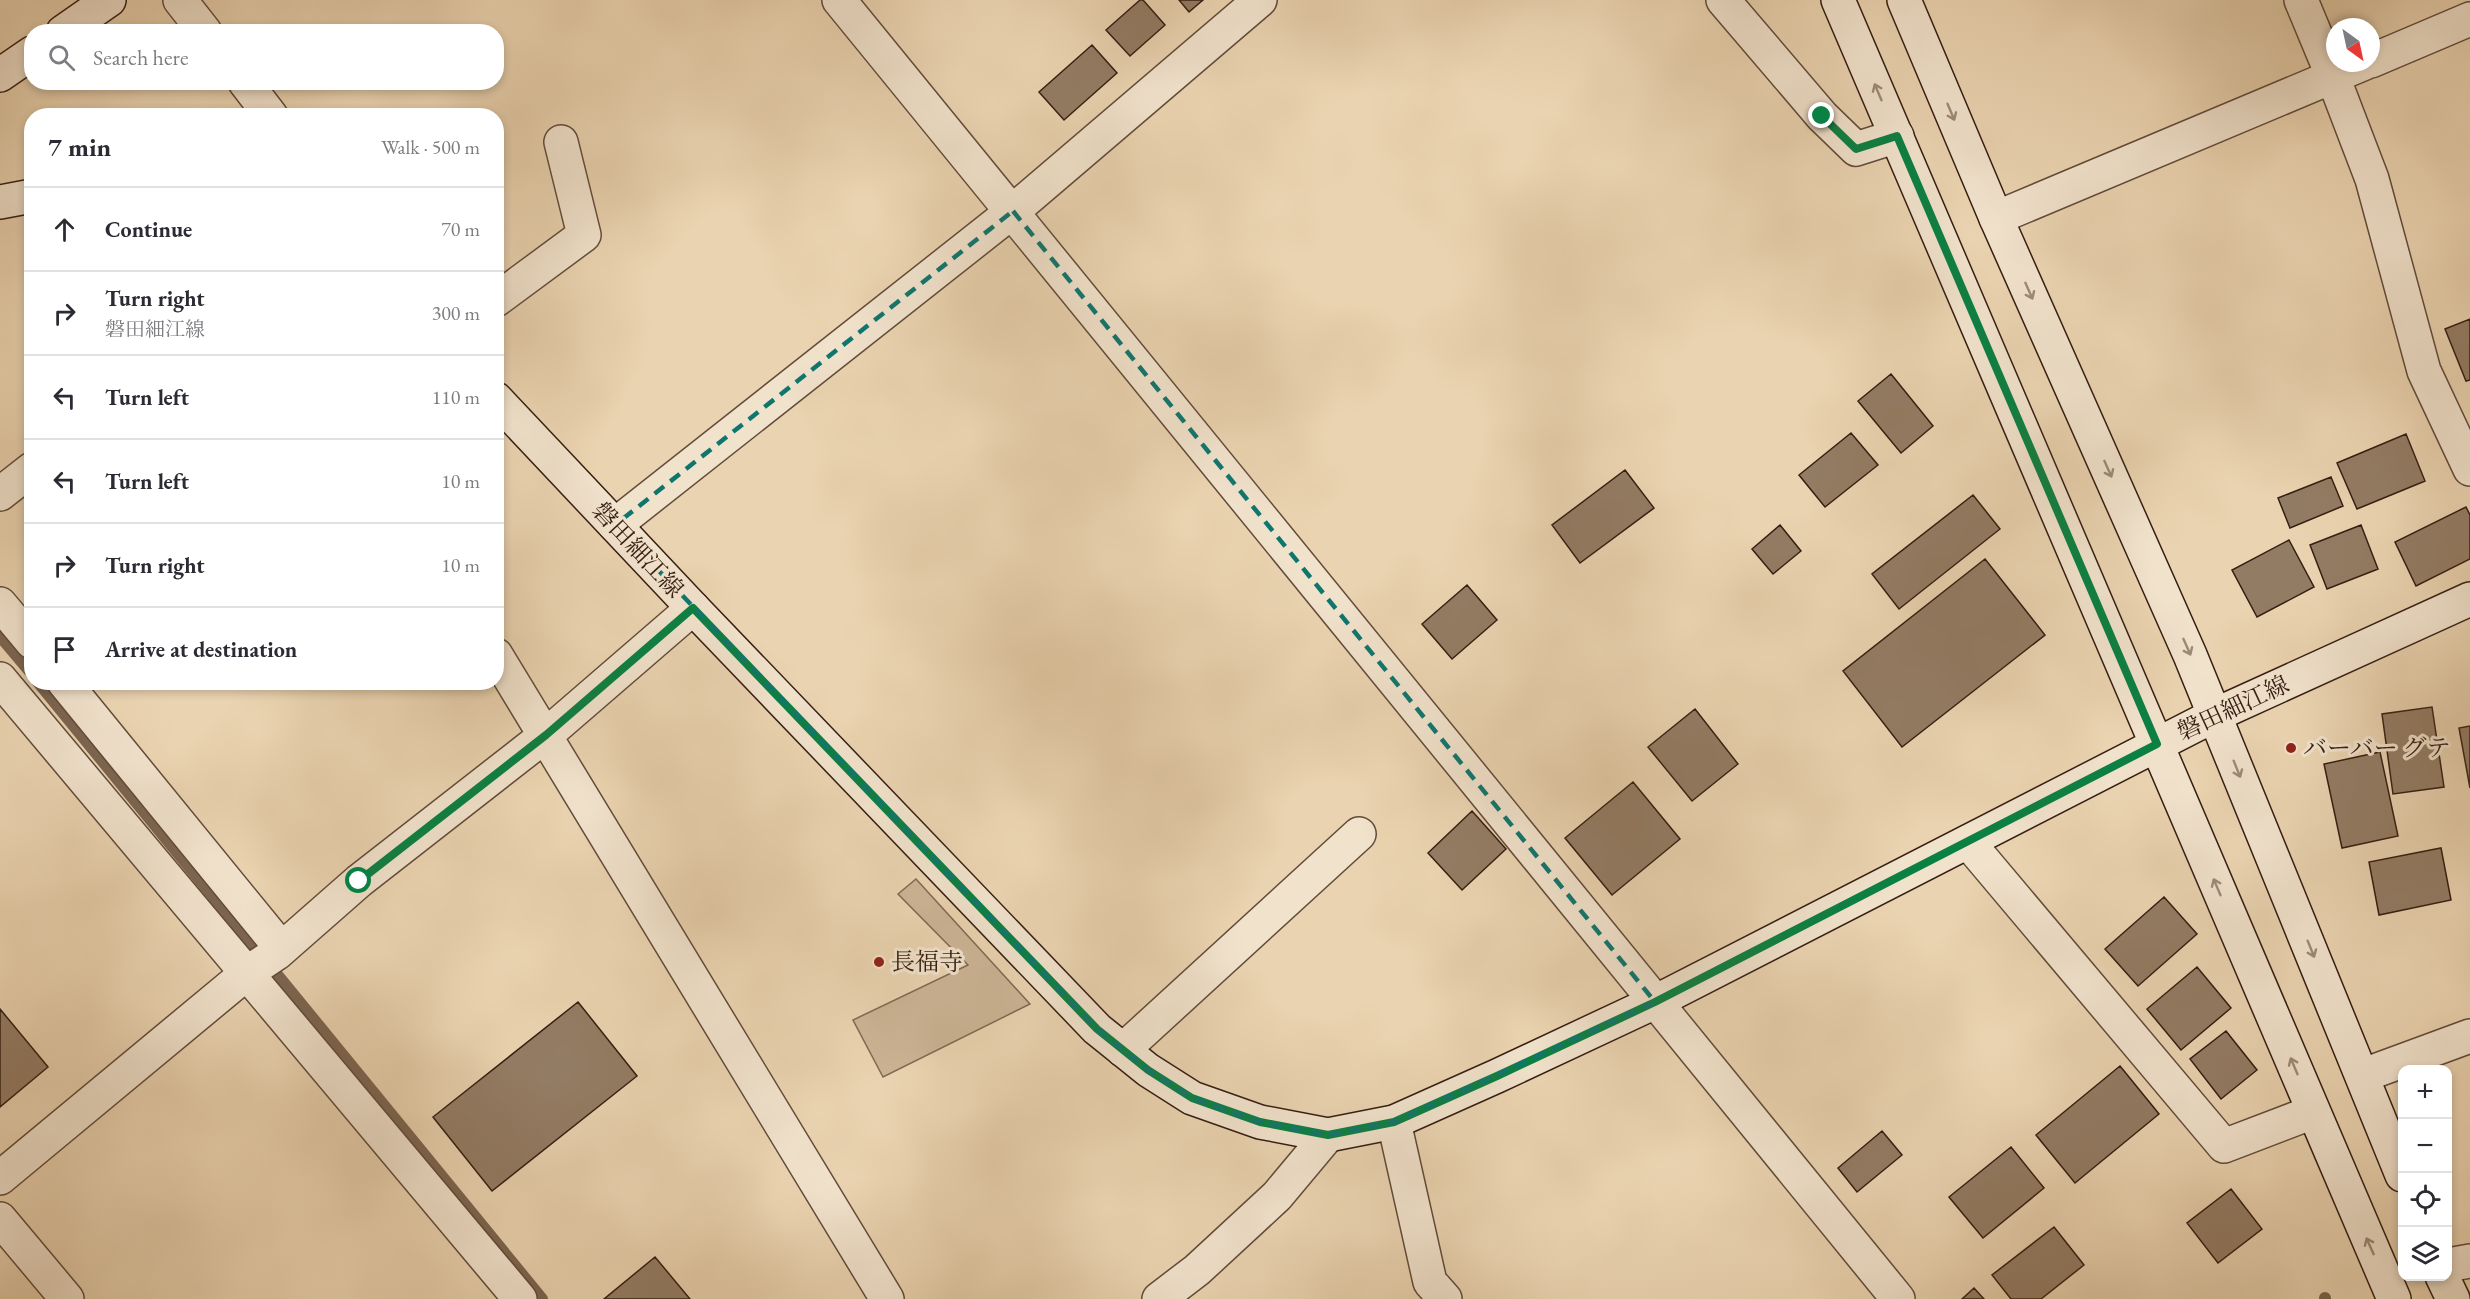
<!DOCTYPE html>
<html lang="en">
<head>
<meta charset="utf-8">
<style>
	body { margin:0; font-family:"EB Garamond","Noto Serif JP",serif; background:#f7f7f7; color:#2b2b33 }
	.controls { position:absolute; right:18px; bottom:18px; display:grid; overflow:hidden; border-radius:12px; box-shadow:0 3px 9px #0003 }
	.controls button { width:54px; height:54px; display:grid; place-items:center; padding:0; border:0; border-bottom:2px solid #e1e1e2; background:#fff; color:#2b2b33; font:30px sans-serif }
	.compass { position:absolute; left:2326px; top:18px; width:54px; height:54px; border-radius:50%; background:#fff; box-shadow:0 3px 9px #0003; rotate:147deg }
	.stop { position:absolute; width:18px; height:18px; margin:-14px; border:4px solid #0b8043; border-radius:50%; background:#fff }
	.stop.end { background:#0b8043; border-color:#fff; box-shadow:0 2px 6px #0008 }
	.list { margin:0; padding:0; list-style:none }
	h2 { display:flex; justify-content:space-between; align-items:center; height:78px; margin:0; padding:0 24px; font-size:26px }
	h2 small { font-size:20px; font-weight:400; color:#7c7c81 }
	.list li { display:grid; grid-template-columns:39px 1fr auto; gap:18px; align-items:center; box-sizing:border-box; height:84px; padding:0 24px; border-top:2px solid #e1e1e2 }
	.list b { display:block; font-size:22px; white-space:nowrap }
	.list p { margin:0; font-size:20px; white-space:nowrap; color:#7c7c81 }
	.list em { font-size:20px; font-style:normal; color:#7c7c81 }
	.icon { flex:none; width:33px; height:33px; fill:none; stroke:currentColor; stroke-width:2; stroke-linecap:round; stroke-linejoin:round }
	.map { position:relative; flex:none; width:2470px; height:1299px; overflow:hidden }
	.search { position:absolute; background:#fff; box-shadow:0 3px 9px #0003; left:24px; top:24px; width:480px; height:66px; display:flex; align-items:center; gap:15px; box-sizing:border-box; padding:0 21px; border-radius:24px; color:#7c7c81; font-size:22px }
	.panel { position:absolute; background:#fff; box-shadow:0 3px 9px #0003; left:24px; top:108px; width:480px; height:582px; border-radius:24px }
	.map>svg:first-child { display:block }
	.green { fill:#cbb495; stroke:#806954; stroke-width:1.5 }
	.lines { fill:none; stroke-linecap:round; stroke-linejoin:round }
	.stream { stroke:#7c6550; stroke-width:12 }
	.building { fill:#937c64; stroke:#351e12; stroke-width:1.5 }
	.street-casing { stroke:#624b3a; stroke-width:36 }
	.secondary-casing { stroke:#351e12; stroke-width:36 }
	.street { stroke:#f1e2cc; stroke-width:33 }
	.secondary { stroke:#f1e2cc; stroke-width:33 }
	.oneway { stroke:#9c8a78 }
	.route { stroke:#0b8043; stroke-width:8 }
	.marked { fill:none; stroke:#0f766e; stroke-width:4.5; stroke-dasharray:12 8; stroke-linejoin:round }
	.poi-dot { fill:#8f2418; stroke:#f1e2cc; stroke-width:2 }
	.labels { text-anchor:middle; stroke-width:6; stroke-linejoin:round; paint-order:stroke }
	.street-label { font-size:24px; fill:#351e12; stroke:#f1e2cc }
	.poi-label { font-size:24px; fill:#351e12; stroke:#f1e2cc; text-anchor:start }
</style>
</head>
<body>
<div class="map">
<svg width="2470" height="1299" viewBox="0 0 2470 1299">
	<rect width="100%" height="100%" fill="#ead3b0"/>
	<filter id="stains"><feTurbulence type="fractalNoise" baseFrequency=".00333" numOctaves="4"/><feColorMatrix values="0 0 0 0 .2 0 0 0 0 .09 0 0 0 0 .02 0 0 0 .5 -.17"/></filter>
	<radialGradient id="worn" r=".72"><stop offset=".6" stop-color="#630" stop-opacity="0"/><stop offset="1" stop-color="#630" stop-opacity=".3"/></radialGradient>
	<path class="green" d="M916,879L1030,1004L883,1077L853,1020L968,965L898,894Z"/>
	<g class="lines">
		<path class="stream" d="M0,636L32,674
			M38,682L542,1299
			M2325,1299V1298"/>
	</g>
	<path class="building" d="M1140,0H1143L1165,25L1130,56L1106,30Z
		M1179,0H1203L1189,12Z
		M1092,45L1117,73L1064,120L1039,92Z
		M2470,319V380L2466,381L2445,329Z
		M1891,374L1933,426L1901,453L1858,401Z
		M1851,433L1878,465L1825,507L1799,475Z
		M2406,434L2425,481L2357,509L2337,463Z
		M1625,470L1654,508L1580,563L1552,525Z
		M2331,477L2343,506L2290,528L2278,498Z
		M1973,495L2000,529L1899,609L1872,574Z
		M2466,507L2470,515V559L2416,586L2395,542Z
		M1780,525L1801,551L1773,574L1752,549Z
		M2361,525L2378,569L2327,589L2310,545Z
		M2289,540L2314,587L2257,617L2232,570Z
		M1985,559L2045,635L1902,747L1843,671Z
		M1467,585L1497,620L1452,659L1422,624Z
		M2432,707L2444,787L2393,794L2382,714Z
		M1695,709L1738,764L1692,801L1648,747Z
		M2470,726V788L2459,728Z
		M2380,752L2398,836L2342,848L2324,764Z
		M1633,782L1680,839L1612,895L1565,838Z
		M1472,811L1506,849L1462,890L1428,853Z
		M2441,848L2451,900L2379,915L2369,862Z
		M2164,897L2197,934L2138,986L2105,949Z
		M2197,967L2231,1008L2181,1050L2147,1009Z
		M578,1002L637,1076L492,1191L433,1117Z
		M0,1009L48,1067L0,1107Z
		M2226,1031L2257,1070L2221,1099L2190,1059Z
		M2120,1066L2159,1114L2075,1183L2036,1135Z
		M1882,1131L1902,1155L1857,1192L1838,1168Z
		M2011,1147L2044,1188L1983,1238L1949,1197Z
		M2231,1189L2262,1229L2218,1263L2187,1223Z
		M2054,1227L2084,1265L2041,1299H2011L1992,1275Z
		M655,1257L690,1299H604Z
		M1974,1288L1984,1299H1962Z"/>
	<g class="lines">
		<g class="street-casing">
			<path id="street" d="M180,0L205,32
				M839,0L1898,1299
				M1723,0L1822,116L1856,149L1897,136
				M2301,0L2333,77L2372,179L2424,371L2470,469
				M2371,61L2470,19
				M245,82L271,116
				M1996,218L2365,63
				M496,300L584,235L561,142
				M0,494L32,469
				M615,525L1013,211L1260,0
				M0,604L32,642
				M496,655L887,1299
				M0,679L520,1299
				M64,682L281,948
				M1968,842L2224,1146L2313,1112
				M1123,1050L1359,834
				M2364,1075L2470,1036
				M1394,1122L1430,1282L1445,1299
				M0,1178L247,973L277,953L359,881L546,735L693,608
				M0,1219L67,1299
				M2448,1265L2470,1261
				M1159,1299L1197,1270L1277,1196L1328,1135"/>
		</g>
		<g class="secondary-casing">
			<path id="secondary" d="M1838,0L2394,1299
				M1904,0L1996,218L2190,655L2402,1175
				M63,32L109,0
				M0,75L32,53
				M0,202L32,196
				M496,399L693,608L1097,1029L1148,1070L1192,1098L1260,1122L1328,1135L1394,1122L1497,1076L1655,1002L2215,715L2470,599
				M2442,1276L2453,1299"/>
		</g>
		<use href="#street" class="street"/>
		<use href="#secondary" class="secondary"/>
	</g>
	<defs><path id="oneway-shaft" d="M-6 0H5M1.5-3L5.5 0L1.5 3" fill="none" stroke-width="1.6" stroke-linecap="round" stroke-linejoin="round" transform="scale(1.5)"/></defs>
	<g class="oneway">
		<use href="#oneway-shaft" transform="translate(1878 92) rotate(-113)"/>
		<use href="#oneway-shaft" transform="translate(1951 112) rotate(67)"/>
		<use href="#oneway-shaft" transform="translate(2029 291) rotate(66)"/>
		<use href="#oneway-shaft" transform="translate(2108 469) rotate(66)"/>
		<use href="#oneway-shaft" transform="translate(2187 647) rotate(66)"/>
		<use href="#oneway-shaft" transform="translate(2237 769) rotate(68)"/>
		<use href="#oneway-shaft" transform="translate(2217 887) rotate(-113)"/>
		<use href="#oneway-shaft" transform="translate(2311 949) rotate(68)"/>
		<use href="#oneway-shaft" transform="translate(2294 1066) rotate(-113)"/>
		<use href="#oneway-shaft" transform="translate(2370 1246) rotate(-114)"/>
	</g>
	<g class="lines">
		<path class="route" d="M359,881L546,735L693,608L1097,1029L1148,1070L1192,1098L1260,1122L1328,1135L1394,1122L1497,1076L1655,1002L2157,744L1897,136L1856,149L1822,116"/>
	</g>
	<path class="marked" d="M1013,211L1655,1002L1394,1122L1328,1135L1260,1122L1192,1098L1148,1070L1097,1029L615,525Z"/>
	<g class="poi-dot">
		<circle cx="2291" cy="748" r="6"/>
		<circle cx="879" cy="962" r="6"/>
	</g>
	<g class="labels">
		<g class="street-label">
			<text transform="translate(638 550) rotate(47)" y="8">磐田細江線</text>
			<text transform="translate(2233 708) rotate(-25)" y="8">磐田細江線</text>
		</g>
		<g class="poi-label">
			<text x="2303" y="756">バーバー グテ</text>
			<text x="891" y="970">長福寺</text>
		</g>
	</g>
	<rect width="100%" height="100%" filter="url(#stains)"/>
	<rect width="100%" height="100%" fill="url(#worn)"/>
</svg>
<div class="controls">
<button>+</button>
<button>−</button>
<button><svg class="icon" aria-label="locate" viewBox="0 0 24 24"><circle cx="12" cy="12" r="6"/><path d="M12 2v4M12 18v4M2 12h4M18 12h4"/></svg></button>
<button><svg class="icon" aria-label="layers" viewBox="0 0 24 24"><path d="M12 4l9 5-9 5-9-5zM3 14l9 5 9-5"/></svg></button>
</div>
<svg class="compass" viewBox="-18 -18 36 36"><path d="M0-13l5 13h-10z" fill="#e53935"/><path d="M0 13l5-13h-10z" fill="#7c7c81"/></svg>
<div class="stop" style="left:359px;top:881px"></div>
<div class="stop end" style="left:1822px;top:116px"></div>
<div class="search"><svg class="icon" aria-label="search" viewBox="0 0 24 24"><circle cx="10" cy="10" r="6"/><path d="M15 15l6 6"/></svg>Search here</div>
<section class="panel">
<h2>7 min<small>Walk · 500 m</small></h2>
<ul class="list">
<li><svg class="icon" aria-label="ahead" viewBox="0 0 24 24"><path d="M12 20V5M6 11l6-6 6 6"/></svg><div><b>Continue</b></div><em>70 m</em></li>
<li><svg class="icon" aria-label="right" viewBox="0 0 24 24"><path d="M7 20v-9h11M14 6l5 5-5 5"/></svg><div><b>Turn right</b><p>磐田細江線</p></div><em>300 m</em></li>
<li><svg class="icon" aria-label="left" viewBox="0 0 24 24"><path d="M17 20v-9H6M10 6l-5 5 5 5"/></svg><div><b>Turn left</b></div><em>110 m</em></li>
<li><svg class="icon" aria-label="left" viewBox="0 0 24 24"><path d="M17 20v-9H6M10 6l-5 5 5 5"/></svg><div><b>Turn left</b></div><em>10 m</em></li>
<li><svg class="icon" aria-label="right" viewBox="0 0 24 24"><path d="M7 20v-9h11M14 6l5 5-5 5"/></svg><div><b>Turn right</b></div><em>10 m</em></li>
<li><svg class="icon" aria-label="arrive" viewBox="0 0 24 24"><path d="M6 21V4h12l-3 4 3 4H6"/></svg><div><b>Arrive at destination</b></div></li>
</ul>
</section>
</div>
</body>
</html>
